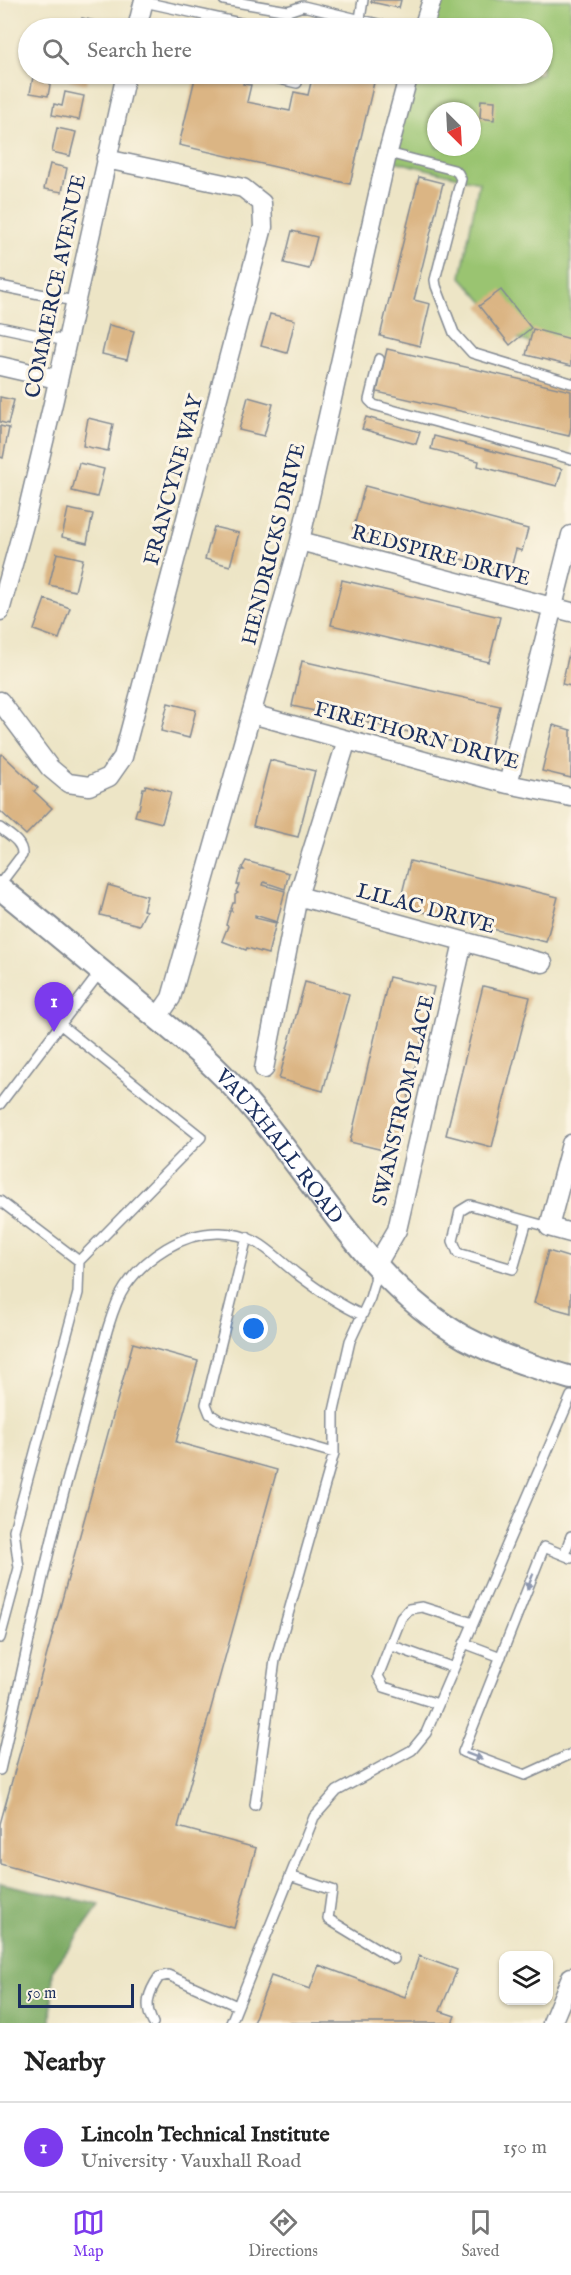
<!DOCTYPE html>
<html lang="en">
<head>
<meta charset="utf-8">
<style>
	body { margin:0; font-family:"IM FELL English",serif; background:#f6f6f6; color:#222 }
	.controls { position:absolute; right:18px; bottom:18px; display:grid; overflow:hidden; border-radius:12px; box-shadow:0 2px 4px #0004 }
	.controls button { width:54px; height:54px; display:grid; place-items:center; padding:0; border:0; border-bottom:2px solid #e0e0e0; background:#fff; color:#222; font:30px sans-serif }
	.compass { position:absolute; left:427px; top:102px; width:54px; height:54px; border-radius:50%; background:#fff; box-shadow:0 2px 4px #0004; rotate:156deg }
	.scale { position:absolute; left:18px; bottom:15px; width:116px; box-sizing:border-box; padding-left:6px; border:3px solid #1b2f5e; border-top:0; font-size:16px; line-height:21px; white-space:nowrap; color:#1b2f5e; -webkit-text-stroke:4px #fcf5e5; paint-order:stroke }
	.you { position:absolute; left:254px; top:1329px; width:21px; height:21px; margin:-15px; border:4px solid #fff; border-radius:50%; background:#1a73e8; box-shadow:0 0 0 9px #1a73e833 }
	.badge { display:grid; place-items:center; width:39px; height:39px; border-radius:50%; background:#7c3aed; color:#fff; font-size:20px; font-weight:700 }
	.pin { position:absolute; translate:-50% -50px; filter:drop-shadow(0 2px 3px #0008) }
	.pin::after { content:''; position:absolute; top:32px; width:21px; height:18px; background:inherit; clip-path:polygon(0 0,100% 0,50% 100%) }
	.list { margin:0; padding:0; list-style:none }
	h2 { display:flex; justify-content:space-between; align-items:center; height:78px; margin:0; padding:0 24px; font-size:26px }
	h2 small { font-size:20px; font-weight:400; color:#767676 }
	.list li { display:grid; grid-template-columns:39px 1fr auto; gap:18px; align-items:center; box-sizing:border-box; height:90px; padding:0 24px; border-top:2px solid #e0e0e0 }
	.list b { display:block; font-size:22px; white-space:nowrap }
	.list p { margin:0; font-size:20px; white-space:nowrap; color:#767676 }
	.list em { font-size:20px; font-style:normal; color:#767676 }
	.icon { flex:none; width:33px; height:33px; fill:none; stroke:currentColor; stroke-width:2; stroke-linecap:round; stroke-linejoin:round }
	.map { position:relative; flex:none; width:571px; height:2023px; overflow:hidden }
	.search { position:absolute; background:#fff; box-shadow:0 2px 4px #0004; left:18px; right:18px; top:18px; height:66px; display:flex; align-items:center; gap:15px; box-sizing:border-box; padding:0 21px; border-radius:33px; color:#767676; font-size:22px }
	.sheet { height:168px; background:#fff }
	nav { display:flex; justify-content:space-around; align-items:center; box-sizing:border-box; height:84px; border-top:2px solid #e0e0e0; background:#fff; font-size:16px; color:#767676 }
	nav a { display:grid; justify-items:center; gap:3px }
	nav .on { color:#7c3aed }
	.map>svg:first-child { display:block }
	.green { fill:#9ac471; stroke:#5a7a68; stroke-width:1.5; fill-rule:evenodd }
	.forest { fill:#7baa63; stroke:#4b6c60; stroke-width:1.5 }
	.building { fill:#dbb584 }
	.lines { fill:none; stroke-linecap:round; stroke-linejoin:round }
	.service-casing { stroke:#848a92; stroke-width:12 }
	.minor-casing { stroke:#848a92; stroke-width:21 }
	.tertiary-casing { stroke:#848a92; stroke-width:26 }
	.service { stroke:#fff; stroke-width:9 }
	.minor { stroke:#fff; stroke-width:18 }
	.tertiary { stroke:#fff; stroke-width:22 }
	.oneway { fill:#8d97ae }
	.labels { text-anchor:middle; stroke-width:6; stroke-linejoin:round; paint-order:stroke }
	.street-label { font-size:21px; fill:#1b2f5e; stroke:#fcf5e5 }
</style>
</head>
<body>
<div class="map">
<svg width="571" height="2023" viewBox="0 0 571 2023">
	<rect width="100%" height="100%" fill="#fcf5e5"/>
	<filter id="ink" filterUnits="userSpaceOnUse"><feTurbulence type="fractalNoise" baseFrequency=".0167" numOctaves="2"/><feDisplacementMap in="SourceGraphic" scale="12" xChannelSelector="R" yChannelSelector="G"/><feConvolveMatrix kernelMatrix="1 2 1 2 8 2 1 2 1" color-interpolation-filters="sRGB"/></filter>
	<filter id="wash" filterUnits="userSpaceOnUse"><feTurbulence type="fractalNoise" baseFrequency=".008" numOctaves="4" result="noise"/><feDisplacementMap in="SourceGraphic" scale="24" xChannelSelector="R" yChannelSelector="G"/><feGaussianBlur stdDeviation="1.35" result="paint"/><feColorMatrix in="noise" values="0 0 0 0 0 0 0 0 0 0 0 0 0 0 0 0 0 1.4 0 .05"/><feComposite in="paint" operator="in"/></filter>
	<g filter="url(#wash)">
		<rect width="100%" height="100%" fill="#ede5c6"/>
		<path class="green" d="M431,0H571V358L516,338L461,277L479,182L386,159L409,74H542V28H423ZM436,111H472V147H436Z"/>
		<path class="forest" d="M0,1883L100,1905L53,1970L51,2023H0Z"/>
		<g id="blocks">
			<path class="building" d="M372,0H401L399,8L371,2Z
				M82,18L100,22L98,28H79Z
				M70,74H88L86,84L68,80Z
				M196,74H245L243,84L251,85L247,102L290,111L294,92L308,95L313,74H376L350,184L179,145Z
				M33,77L51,80L48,96L30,93Z
				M65,92L84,96L79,120L52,115L54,104L62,106Z
				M481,100L495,101L494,120L480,118Z
				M57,128L76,132L70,156L52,152Z
				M50,164L67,168L62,192L44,189Z
				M419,177L443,183L414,300L430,304L420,346L380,336Z
				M292,231L317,237L309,269L284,263Z
				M501,290L531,328L510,345L479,306Z
				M270,314L295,320L287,353L261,346Z
				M109,325L134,331L127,360L102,354Z
				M533,329L571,339V366L526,355Z
				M387,349L571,391V427L569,436L377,392Z
				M0,397L14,400L8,424L0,422Z
				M248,397L273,404L264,436L239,430Z
				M366,417L420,432L416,444L362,429Z
				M88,418L113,424L108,451L83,446Z
				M0,426L9,428L3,458L0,457Z
				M434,436L562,469L557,486L478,466L479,461L431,449Z
				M79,463L104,469L97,497L72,491Z
				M365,486L528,529L522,551L516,549L510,572L353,530Z
				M68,509L93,514L87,543L62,537Z
				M214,527L239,533L230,566L205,559Z
				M57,553L83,559L75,591L49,585Z
				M342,580L500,617L489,662L331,625Z
				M45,599L70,608L59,639L34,630Z
				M570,649H571V686L562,684Z
				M302,661L500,706L490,750L292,706Z
				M168,703L196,710L189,738L161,731Z
				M553,725L571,730V778L542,771Z
				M2,754L38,788L34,791L52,808L26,835L0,811V756Z
				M270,760L315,771L298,837L253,826Z
				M146,785L171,792L162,823L135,816L137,809H139L143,788H145Z
				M246,861L289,873L285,889L264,882L263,885L285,891L277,922L255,915V918L276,923L268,954L247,948L246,950L222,941L228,926L226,925L230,911H232L231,909L233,903H235V895L238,893L236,892L239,885H237L241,870H244L242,868Z
				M410,861L558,897L546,942L399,906Z
				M108,885L147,896L143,910L146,911L139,925L100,915Z
				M389,977L434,987L395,1153L350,1142Z
				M305,982L349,994L323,1091L279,1079Z
				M483,986L530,997L492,1147L446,1135Z
				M548,1251L571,1258V1313L534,1303Z
				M133,1343L198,1361L176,1442L277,1470L178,1827L256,1848L234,1928L0,1864V1824Z
				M419,1956L457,1970L440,2011L455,2016L452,2023H253L271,1976L310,1989L319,1965L405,1997Z"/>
		</g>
	</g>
	<g filter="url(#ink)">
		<use href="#blocks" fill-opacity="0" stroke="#848a92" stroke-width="1.5"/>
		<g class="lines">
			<g class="service-casing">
				<path id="service" d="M224,0L288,11L303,6L395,28
					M144,2L263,28
					M360,19L363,0
					M257,74L297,83L299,74
					M388,153L454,170L458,173L461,179L435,280L436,286L454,333L472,353L571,383
					M0,286L74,301
					M0,327L66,341
					M379,359L369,400L374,405L571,459
					M0,828C9,835 23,842 22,855L0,884
					M0,1104L101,971
					M0,1201L79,1261L201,1137L61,1025
					M527,1221L513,1269L458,1253L453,1241L460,1211L470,1205L549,1227
					M247,1237L206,1404L210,1414L219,1420L334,1453
					M564,1555L571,1536
					M571,1558L544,1547L463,1752L525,1775L571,1754
					M0,1638L19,1568L14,1530L78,1293L79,1261
					M464,1643L501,1657
					M390,1645L454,1668
					M438,1704L384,1687L378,1676L401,1618L409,1609L422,1607L473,1623
					M0,1770C18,1692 34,1613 53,1535C63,1491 77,1448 88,1404C97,1373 108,1312 125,1287C145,1257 183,1232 220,1233C258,1234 270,1253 297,1274C318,1290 338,1304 362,1315
					M255,1805L275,1660L334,1453V1411L350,1341L370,1298L375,1281L376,1269
					M290,1876L332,1890L328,1919L394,1959
					M153,2023C144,2006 148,1993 159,1977L168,1975L237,2006
					M231,2023L314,1817L337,1791L412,1750L426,1733L571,1396"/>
			</g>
			<g class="minor-casing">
				<path id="minor" d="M137,28L144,0
					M423,28L432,0
					M0,366L57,379
					M300,541L571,612
					M0,611L26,517L54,399L126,74
					M0,701L50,768L68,783L89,786L109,777L123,757L263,227L262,203L243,188L106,159
					M252,714L508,784L571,797
					M508,784L571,535
					M298,896L543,963
					M157,1018L171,998L300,541L386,159L409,74
					M264,1069L298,896L347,740
					M571,1144L549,1227L571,1233
					M377,1264L397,1230L463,942
					M552,2023L571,1977"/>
			</g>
			<g class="tertiary-casing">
				<g id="tertiary">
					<path id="s1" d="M0,888C46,925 91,963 137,1001C168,1027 201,1052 229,1082C309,1165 360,1279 465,1338C499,1356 534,1367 571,1378"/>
				</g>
			</g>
			<use href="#service" class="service"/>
			<use href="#minor" class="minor"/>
			<use href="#tertiary" class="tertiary"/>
		</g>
		<defs><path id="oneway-solid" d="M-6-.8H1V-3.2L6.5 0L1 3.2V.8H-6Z" transform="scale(1.5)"/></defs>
		<g class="oneway">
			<use href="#oneway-solid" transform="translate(530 1582) rotate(111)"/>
			<use href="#oneway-solid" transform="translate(474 1756) rotate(20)"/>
		</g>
	</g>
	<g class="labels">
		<g class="street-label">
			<text transform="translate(55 286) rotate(-78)" y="7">COMMERCE AVENUE</text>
			<text transform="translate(173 480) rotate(-75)" y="7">FRANCYNE WAY</text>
			<text transform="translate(273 544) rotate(-76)" y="7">HENDRICKS DRIVE</text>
			<text transform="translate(441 555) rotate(15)" y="7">REDSPIRE DRIVE</text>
			<text transform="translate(417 735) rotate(15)" y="7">FIRETHORN DRIVE</text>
			<text transform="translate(426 908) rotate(15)" y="7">LILAC DRIVE</text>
			<text transform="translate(403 1100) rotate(-77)" y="7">SWANSTROM PLACE</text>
			<text dy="7" stroke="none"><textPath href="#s1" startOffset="382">VAUXHALL ROAD</textPath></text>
		</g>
	</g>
</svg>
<div class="controls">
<button><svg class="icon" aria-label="layers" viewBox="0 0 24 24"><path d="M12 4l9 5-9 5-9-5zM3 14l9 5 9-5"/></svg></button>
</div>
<svg class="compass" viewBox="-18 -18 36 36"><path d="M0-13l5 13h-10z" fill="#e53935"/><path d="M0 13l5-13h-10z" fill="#767676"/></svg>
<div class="scale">50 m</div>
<div class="you"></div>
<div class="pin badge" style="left:54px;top:1032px">1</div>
<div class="search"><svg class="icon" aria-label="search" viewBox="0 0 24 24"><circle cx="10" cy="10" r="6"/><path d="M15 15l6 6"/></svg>Search here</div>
</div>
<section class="sheet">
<h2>Nearby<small></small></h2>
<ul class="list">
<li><span class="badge">1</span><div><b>Lincoln Technical Institute</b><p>University · Vauxhall Road</p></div><em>150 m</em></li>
</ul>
</section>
<nav>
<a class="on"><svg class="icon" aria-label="map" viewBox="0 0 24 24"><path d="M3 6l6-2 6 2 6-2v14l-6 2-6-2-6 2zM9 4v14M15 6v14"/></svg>Map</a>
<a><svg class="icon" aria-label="directions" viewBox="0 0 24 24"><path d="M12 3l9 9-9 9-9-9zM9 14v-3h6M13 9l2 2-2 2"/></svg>Directions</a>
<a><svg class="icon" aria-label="saved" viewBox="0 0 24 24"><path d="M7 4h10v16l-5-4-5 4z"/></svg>Saved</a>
</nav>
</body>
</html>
